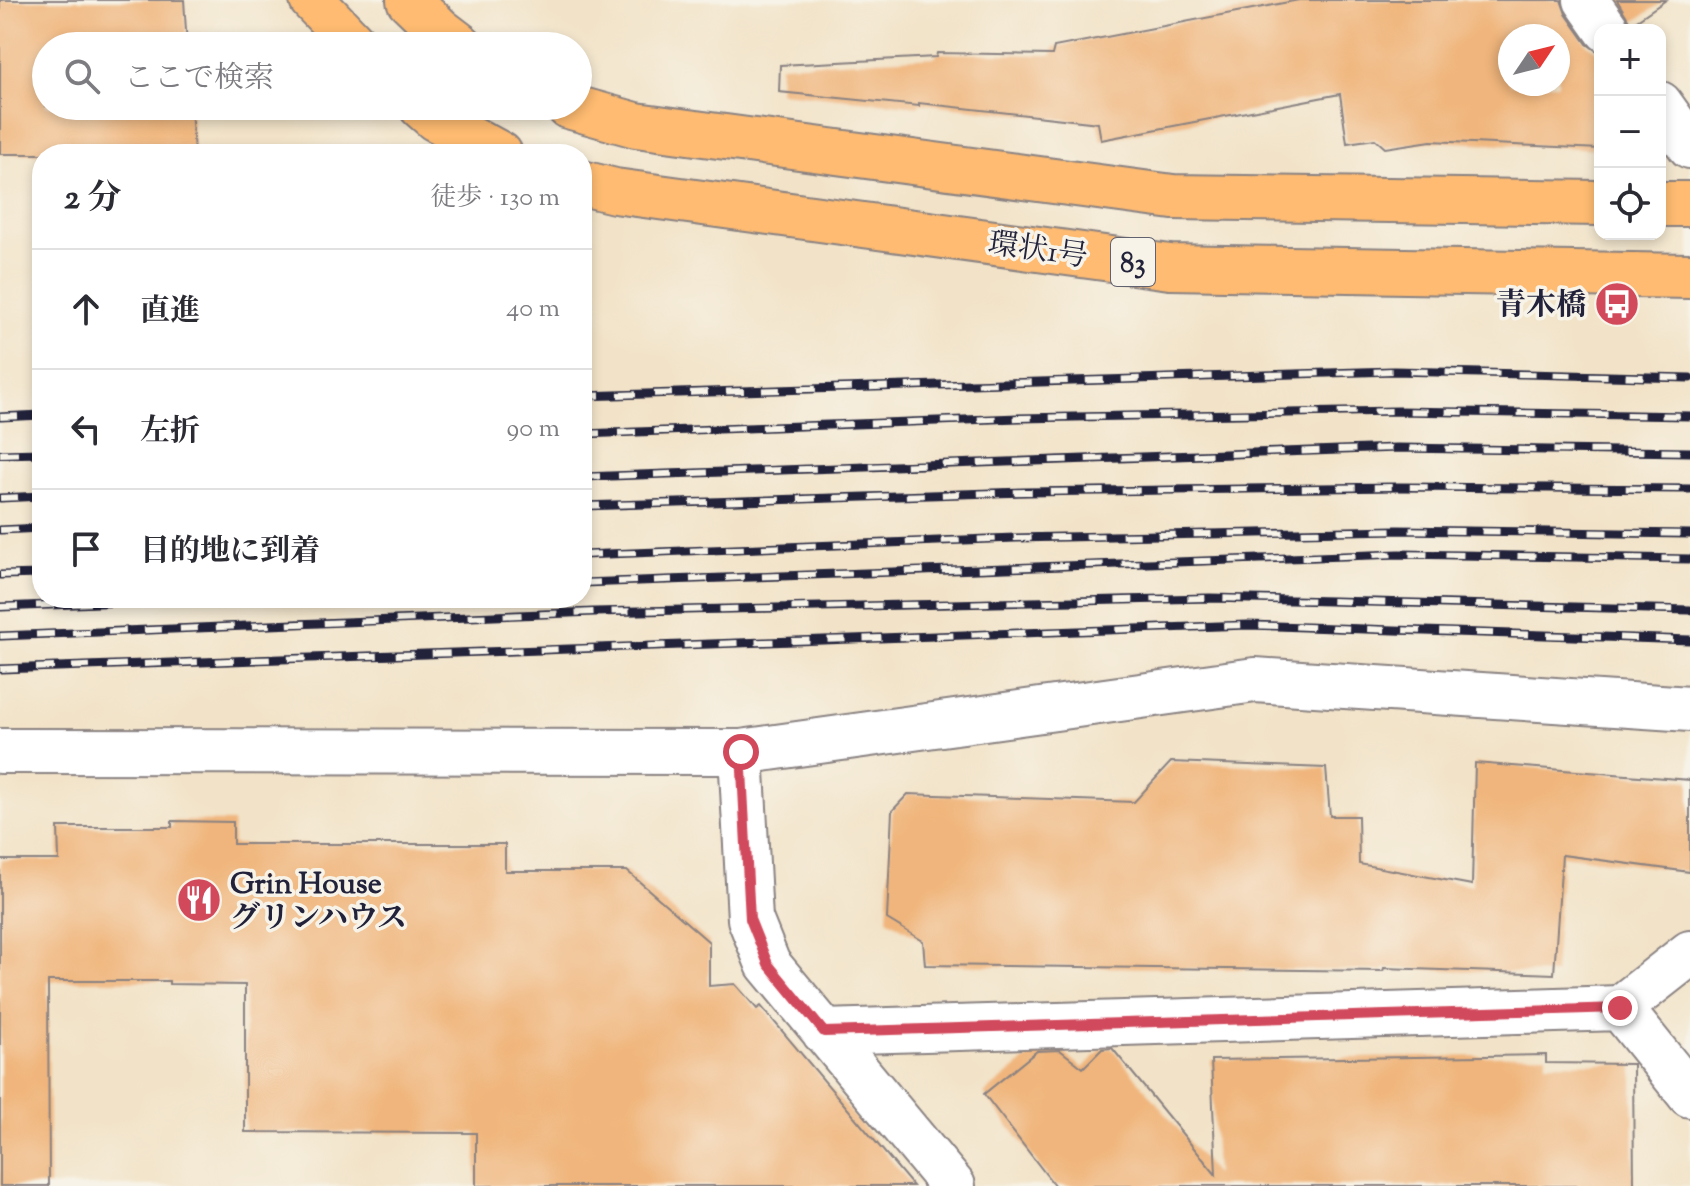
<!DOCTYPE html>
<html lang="ja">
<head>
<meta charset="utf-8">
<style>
	body { margin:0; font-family:"Sorts Mill Goudy","Noto Serif JP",serif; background:#f7f7f7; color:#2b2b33 }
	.controls { position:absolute; right:24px; top:24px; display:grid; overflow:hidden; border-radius:16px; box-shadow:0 4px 12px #0003 }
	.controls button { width:72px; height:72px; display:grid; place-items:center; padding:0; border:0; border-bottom:2px solid #e1e1e2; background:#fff; color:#2b2b33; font:40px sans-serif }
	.compass { position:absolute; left:1498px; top:24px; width:72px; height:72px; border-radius:50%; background:#fff; box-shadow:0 4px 12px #0003; rotate:55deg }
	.stop { position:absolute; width:24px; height:24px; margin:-18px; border:6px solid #d1495b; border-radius:50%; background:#fff }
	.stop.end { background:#d1495b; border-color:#fff; box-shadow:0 2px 8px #0008 }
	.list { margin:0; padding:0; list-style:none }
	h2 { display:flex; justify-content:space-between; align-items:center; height:104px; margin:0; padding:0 32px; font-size:34px }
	h2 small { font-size:26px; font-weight:400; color:#7c7c81 }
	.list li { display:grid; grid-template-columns:52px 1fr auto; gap:24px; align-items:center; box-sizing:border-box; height:120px; padding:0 32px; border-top:2px solid #e1e1e2 }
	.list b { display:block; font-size:30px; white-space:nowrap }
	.list em { font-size:26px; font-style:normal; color:#7c7c81 }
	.icon { flex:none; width:44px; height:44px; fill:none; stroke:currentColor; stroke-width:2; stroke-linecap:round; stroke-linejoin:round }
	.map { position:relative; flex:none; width:1690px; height:1186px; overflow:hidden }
	.search { position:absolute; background:#fff; box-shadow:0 4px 12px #0003; left:32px; top:32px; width:560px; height:88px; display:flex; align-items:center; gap:20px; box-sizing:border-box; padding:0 28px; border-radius:44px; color:#7c7c81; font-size:30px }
	.panel { position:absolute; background:#fff; box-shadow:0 4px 12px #0003; left:32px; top:144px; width:560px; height:464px; border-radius:32px }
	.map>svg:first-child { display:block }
	.building { fill:#f0b57c; fill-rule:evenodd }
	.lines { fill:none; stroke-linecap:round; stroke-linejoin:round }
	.minor-casing { stroke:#8a8282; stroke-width:48 }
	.major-casing { stroke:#8a8282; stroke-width:48 }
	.minor { stroke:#fff; stroke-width:44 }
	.major { stroke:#febb71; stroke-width:44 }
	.rail-casing { stroke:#22223b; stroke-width:9 }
	.rail { stroke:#f7f3e8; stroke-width:6; stroke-dasharray:18; stroke-linecap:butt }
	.route { stroke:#d1495b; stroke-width:10 }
	.labels { text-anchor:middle; stroke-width:7; stroke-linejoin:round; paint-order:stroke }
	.shield { fill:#f7f3e8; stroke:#62616f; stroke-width:2 }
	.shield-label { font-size:28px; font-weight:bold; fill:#22223b }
	.street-label { font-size:30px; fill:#22223b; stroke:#f7f3e8 }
	.poi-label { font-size:30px; font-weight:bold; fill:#22223b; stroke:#f7f3e8; text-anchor:end }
</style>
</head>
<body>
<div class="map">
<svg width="1690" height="1186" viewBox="0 0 1690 1186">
	<rect width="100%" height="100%" fill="#f7f3e8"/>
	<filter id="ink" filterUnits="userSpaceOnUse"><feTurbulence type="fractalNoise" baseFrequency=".0125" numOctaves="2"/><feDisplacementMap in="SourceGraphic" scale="16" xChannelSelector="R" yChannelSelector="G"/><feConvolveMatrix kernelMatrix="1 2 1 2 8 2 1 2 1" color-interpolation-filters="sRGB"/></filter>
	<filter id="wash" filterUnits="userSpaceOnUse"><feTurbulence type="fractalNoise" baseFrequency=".006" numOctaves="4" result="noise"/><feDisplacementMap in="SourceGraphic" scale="32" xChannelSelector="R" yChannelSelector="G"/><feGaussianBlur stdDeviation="1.8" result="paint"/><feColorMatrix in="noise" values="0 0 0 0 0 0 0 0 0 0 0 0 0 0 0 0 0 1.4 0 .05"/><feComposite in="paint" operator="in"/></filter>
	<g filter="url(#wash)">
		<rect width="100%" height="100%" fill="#f2e3c8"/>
		<g id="blocks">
			<path class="building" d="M0,0H184L187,46H46V106H191L194,154H0Z
				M1299,0H1561L1566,14L1587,44L1600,53V149L1431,141L1385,148L1375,139L1347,143L1340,94L1101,140L1098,123L919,103V106L779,92L780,65L936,57L937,53L1052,55L1054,47ZM1510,36H1558V84H1510Z
				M1617,0H1666L1631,24Z
				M1171,762L1326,768L1330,816H1358L1359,864L1472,885L1475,763L1690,780V872L1562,855L1554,974L1384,968L1383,971L925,965L923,941L887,919L892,811L908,794L1134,802Z
				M172,821L233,822V844H505V871H627L709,942V986L735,984L757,1009L761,1006L913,1186H476V1133L245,1132V985L169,984V981H48L49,1186H0V860H59L58,827H172Z
				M1112,1048L1216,1175L1211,1060L1546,1055V1063L1633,1064L1634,1186H1055L984,1094L1037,1051L1060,1050L1083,1068L1102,1049Z"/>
		</g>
	</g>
	<g filter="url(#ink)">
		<use href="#blocks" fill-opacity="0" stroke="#8a8282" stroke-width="2"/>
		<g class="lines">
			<g class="minor-casing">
				<path id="minor" d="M1586,0L1607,30
					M1660,104L1690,146
					M0,751L741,752L1255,680L1690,709
					M741,752L750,919L768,964L953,1186
					M1620,1008L1690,1095
					M824,1032L1620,1008L1690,953"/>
			</g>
			<g class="major-casing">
				<path id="major" d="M312,0L356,46
					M409,0L440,30L461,46
					M421,106L436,119L500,154
					M568,106L636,125L1173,197L1600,203
					M582,183L615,191L1170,267L1690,276
					M1660,204H1690"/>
			</g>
			<use href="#minor" class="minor"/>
			<use href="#major" class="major"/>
			<g class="rail-casing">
				<path id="rail" d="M582,396L1394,371L1690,378
					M0,417L42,415
					M582,434L1019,418L1398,411L1690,416
					M0,454L42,453
					M582,477L1397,448L1690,452
					M0,498L42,496
					M582,506L1025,492L1398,487L1690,489
					M0,530L42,528
					M582,555L1015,538L1398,530L1690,534
					M0,575L42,574
					M582,583L1399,554L1690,559
					M0,607L222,598
					M0,636L594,612L1210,598L1690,610
					M0,669L1248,625L1690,640"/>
			</g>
			<use href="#rail" class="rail"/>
		</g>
	</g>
	<g class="lines" filter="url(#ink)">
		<path class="route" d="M741,752L750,919L768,964L824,1032L1620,1008"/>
	</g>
	<defs>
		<g id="bus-disc" transform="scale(2.3)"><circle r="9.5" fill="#d1495b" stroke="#f7f3e8"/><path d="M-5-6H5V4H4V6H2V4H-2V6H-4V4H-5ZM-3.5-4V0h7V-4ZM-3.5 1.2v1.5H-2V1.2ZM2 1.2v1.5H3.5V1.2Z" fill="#fff"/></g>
		<g id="restaurant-disc" transform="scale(2.3)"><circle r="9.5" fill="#d1495b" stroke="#f7f3e8"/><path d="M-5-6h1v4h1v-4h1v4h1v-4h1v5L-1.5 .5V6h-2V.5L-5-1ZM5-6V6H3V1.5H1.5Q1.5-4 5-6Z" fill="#fff"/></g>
	</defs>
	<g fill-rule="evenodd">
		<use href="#bus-disc" x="1617" y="304"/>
		<use href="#restaurant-disc" x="199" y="900"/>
	</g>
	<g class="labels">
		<rect class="shield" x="1111" y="238" width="44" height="48" rx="6"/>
		<g class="shield-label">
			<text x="1133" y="272">83</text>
		</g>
		<g class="street-label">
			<text transform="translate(1038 249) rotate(8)" y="10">環状1号</text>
		</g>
		<g class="poi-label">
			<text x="1586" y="314">青木橋</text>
			<text x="230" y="893" text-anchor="start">Grin House<tspan x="230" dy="34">グリンハウス</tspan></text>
		</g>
	</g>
</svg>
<div class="controls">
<button>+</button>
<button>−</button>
<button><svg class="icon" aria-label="locate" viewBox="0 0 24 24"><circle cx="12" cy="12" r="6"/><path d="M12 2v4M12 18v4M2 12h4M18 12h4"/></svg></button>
</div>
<svg class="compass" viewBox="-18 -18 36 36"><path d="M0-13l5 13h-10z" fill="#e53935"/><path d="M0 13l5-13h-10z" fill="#7c7c81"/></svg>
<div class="stop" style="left:741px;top:752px"></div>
<div class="stop end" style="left:1620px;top:1008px"></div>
<div class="search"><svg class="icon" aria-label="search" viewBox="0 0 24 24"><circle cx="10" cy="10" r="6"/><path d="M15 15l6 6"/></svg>ここで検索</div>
<section class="panel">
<h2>2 分<small>徒歩 · 130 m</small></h2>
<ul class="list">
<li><svg class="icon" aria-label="ahead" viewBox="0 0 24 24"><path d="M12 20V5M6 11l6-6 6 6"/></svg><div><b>直進</b></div><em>40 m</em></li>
<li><svg class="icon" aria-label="left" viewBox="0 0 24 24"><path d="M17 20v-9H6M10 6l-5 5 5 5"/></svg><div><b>左折</b></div><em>90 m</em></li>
<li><svg class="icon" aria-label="arrive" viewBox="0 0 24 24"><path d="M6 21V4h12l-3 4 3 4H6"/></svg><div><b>目的地に到着</b></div></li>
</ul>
</section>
</div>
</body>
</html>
